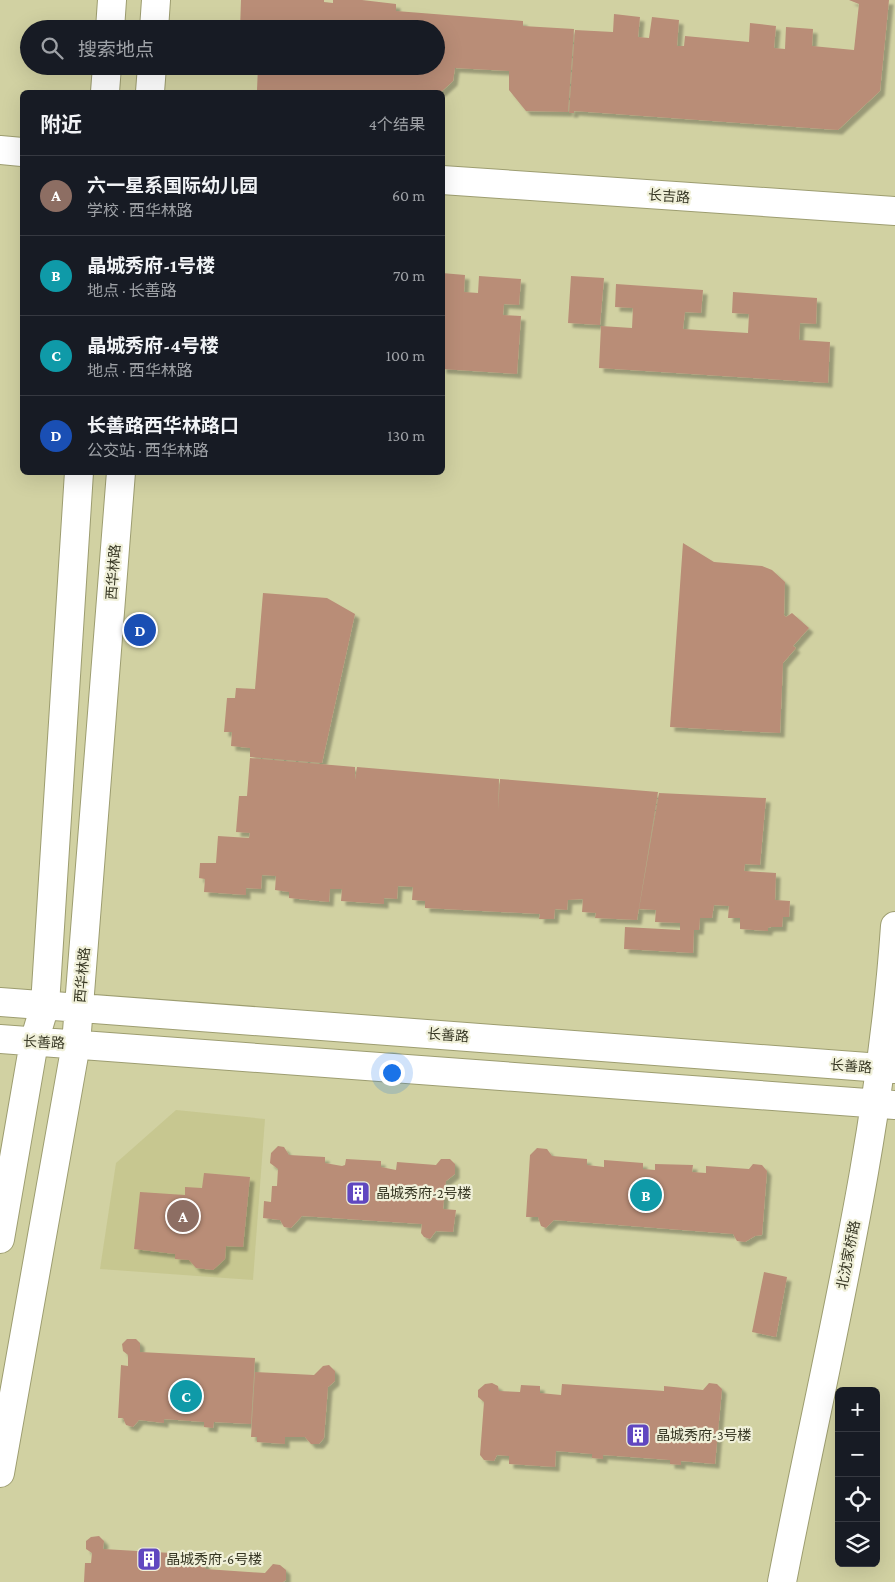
<!DOCTYPE html>
<html lang="zh">
<head>
<meta charset="utf-8">
<style>
	body { margin:0; font-family:"Crimson Pro","Noto Sans SC",serif; background:#20242c; color:#f1f3f6 }
	.controls { position:absolute; right:15px; bottom:15px; display:grid; overflow:hidden; border-radius:8px; box-shadow:0 5px 20px #0002 }
	.controls button { width:45px; height:45px; display:grid; place-items:center; padding:0; border:0; border-bottom:1px solid #363941; background:#171b24; color:#f1f3f6; font:25px sans-serif }
	.you { position:absolute; left:391px; top:1072px; width:18px; height:18px; margin:-12px; border:4px solid #fff; border-radius:50%; background:#1a73e8; box-shadow:0 0 0 8px #1a73e833 }
	.badge { display:grid; place-items:center; width:32px; height:32px; border-radius:50%; background:#2563eb; color:#fff; font-size:16px; font-weight:700 }
	.pin { position:absolute; translate:-50% -50%; border:2px solid #fff; box-shadow:0 1px 5px #0006 }
	.list { margin:0; padding:0; list-style:none }
	h2 { display:flex; justify-content:space-between; align-items:center; height:65px; margin:0; padding:0 20px; font-size:21px }
	h2 small { font-size:16px; font-weight:400; color:#9ea1a6 }
	.list li { display:grid; grid-template-columns:32px 1fr auto; gap:15px; align-items:center; box-sizing:border-box; height:80px; padding:0 20px; border-top:1px solid #363941 }
	.list b { display:block; font-size:19px; white-space:nowrap }
	.list p { margin:0; font-size:16px; white-space:nowrap; color:#9ea1a6 }
	.list em { font-size:16px; font-style:normal; color:#9ea1a6 }
	.icon { flex:none; width:28px; height:28px; fill:none; stroke:currentColor; stroke-width:2; stroke-linecap:round; stroke-linejoin:round }
	.map { position:relative; flex:none; width:895px; height:1582px; overflow:hidden }
	.search { position:absolute; background:#171b24; box-shadow:0 5px 20px #0002; left:20px; top:20px; width:425px; height:55px; display:flex; align-items:center; gap:12px; box-sizing:border-box; padding:0 18px; border-radius:28px; color:#9ea1a6; font-size:19px }
	.panel { position:absolute; background:#171b24; box-shadow:0 5px 20px #0002; left:20px; top:90px; width:425px; height:385px; border-radius:8px }
	.map>svg:first-child { display:block }
	.built { fill:#c7c790 }
	.building { fill:#b98d77; filter:url(#shadow) }
	.lines { fill:none; stroke-linecap:round; stroke-linejoin:round }
	.tertiary-casing { stroke:#9d9d70; stroke-width:30 }
	.tertiary { stroke:#fff; stroke-width:28 }
	.labels { text-anchor:middle; stroke-width:4.5; stroke-linejoin:round; paint-order:stroke }
	.street-label { font-size:14px; fill:#373724; stroke:#f0f0d9 }
	.poi-label { font-size:14px; fill:#373724; stroke:#f0f0d9; text-anchor:start }
</style>
</head>
<body>
<div class="map">
<svg width="895" height="1582" viewBox="0 0 895 1582">
	<defs>
		<filter id="shadow"><feDropShadow dx="4.5" dy="4.5" stdDeviation="1" flood-color="#0004"/></filter>
	</defs>
	<rect width="100%" height="100%" fill="#d1d1a2"/>
	<path class="built" d="M176,1110L265,1119L253,1280L100,1269L116,1163Z"/>
	<path class="building" d="M241,0H324V2L333,3V0H362L396,4V11L523,21V26L574,29L568,112L526,111L509,90V71L455,68L453,81L441,92H293L257,90L258,66H436V29H240Z
		M849,0H889L880,91L838,130L574,111V113H569L575,30L613,32L614,14L640,17L638,37L649,38L652,17L679,20L677,46H684L685,36L749,42L750,23L776,26L774,48L785,49L786,27L813,29L812,46L854,50L859,4Z
		M442,273L465,275L464,292L478,293L479,276L521,279L519,305L504,304L503,315L521,316L517,374L442,369Z
		M571,276L604,278L600,325L568,323Z
		M616,284L703,290L701,313L685,312L683,329L748,333L749,314L732,313L733,292L817,298L816,324L800,323L799,340L830,342L828,383L599,368L601,326L632,328L633,308L615,307Z
		M683,543L714,562L762,566L772,570L785,582L784,615L786,617L792,613L809,628L793,646L796,648L783,663L780,733L670,727Z
		M263,593L327,598L355,614L322,763L250,757V748L231,746L232,732H224L227,698H235L236,688L255,689Z
		M250,758L355,767V780L357,767L499,779L498,811L500,779L658,792L637,920L595,918L596,913L582,912L583,899L568,900L567,910L555,909L554,919H539L540,914L425,908V901L412,900L413,887L398,886L397,899L384,898V904L341,901L344,866L342,889H330L329,902L289,898V892L275,890L276,876L262,875L261,889L246,888V895L204,892L205,879L199,878L200,863H216L218,836L249,838L250,833L236,832L239,796H247Z
		M659,793L766,798L760,865L745,864L744,871L776,873L775,900L790,901L789,917H783L782,927H771L768,928V931L740,929V918H728L729,906L714,905L712,918H700L699,930H694L693,953L624,949L625,927L680,930V923L655,922L656,910L639,909Z
		M278,1146L284,1147L289,1155L325,1157V1163L342,1166L345,1165L346,1159L381,1161V1167L396,1170L397,1162L436,1165L441,1159H450L455,1164V1174L446,1181L443,1209L456,1210L453,1232L436,1231L430,1239L424,1237L421,1233L422,1224L302,1216L291,1228L284,1227L280,1220L263,1218L264,1201L271,1202L272,1186H277L278,1169L270,1163L271,1153Z
		M537,1148L547,1149L552,1156L587,1159V1165L604,1167V1160L643,1163V1169L655,1170V1164L693,1165L692,1172L706,1173V1166L749,1169L753,1164L762,1165L767,1171L762,1235L755,1236L745,1242L737,1241L733,1234L554,1220L546,1228L541,1226L538,1217H526L530,1155Z
		M204,1173L250,1177L243,1247L226,1246L225,1259L213,1270L196,1268L189,1260L175,1259V1254L134,1249L140,1192L185,1195V1187L202,1188Z
		M764,1272L787,1277L776,1337L752,1332Z
		M127,1339H136L140,1343V1352L255,1358L251,1424L214,1422L213,1428L204,1427V1422L164,1419V1423L139,1420L133,1427L126,1425L123,1418H118L121,1365L128,1366V1355L123,1351L122,1344Z
		M329,1365L335,1371V1381L328,1387L324,1438L319,1444H311L305,1437H285V1444L257,1442V1437H251L255,1372L314,1375L323,1366Z
		M492,1383L498,1386L499,1391L520,1392L521,1385L540,1386V1393L561,1395L562,1384L664,1391V1386L703,1390L709,1383L717,1384L722,1389L715,1464L681,1461V1465L670,1464V1460L603,1455V1459L592,1458V1454L556,1451L555,1467L509,1464V1456L497,1455L494,1461L484,1460L480,1455L484,1402L478,1397V1390L485,1384Z
		M99,1536L104,1541L103,1549L206,1555L205,1569L265,1573L273,1564L280,1565L286,1570V1580L283,1582H84L85,1563H91L92,1553L86,1549V1541L91,1537Z"/>
	<g class="lines">
		<g class="tertiary-casing">
			<path id="tertiary" d="M110,29L112,0
				M154,29L156,0
				M105,92L107,66
				M150,92L152,66
				M0,150L22,152
				M442,180L895,211
				M0,1002L895,1069
				M0,1039L895,1105
				M0,1239L34,1042L45,1005L79,472
				M0,1473L76,1044L121,472
				M782,1582C824,1364 880,1148 895,926"/>
		</g>
		<use href="#tertiary" class="tertiary"/>
	</g>
	<defs>
		<g id="building-square" transform="scale(1.25)"><rect x="-9" y="-9" width="18" height="18" rx="4" fill="#6047c0" stroke="#f0f0d9"/><path d="M-4-6H4V6H1V3H-1V6H-4ZM-2.5-4.3h1.7v1.8h-1.7ZM.8-4.3h1.7v1.8H.8ZM-2.5-1h1.7V.8h-1.7ZM.8-1h1.7V.8H.8Z" fill="#fff"/></g>
	</defs>
	<g fill-rule="evenodd">
		<use href="#building-square" x="358" y="1193"/>
		<use href="#building-square" x="638" y="1435"/>
		<use href="#building-square" x="149" y="1559"/>
	</g>
	<g class="labels">
		<g class="street-label">
			<text transform="translate(669 196) rotate(4)" y="5">长吉路</text>
			<text transform="translate(113 572) rotate(-86)" y="5">西华林路</text>
			<text transform="translate(82 975) rotate(-85)" y="5">西华林路</text>
			<text transform="translate(448 1035) rotate(4)" y="5">长善路</text>
			<text transform="translate(44 1042) rotate(3)" y="5">长善路</text>
			<text transform="translate(851 1066) rotate(4)" y="5">长善路</text>
			<text transform="translate(848 1255) rotate(-79)" y="5">北沈家桥路</text>
		</g>
		<g class="poi-label">
			<text x="376" y="1198">晶城秀府-2号楼</text>
			<text x="656" y="1440">晶城秀府-3号楼</text>
			<text x="166" y="1564">晶城秀府-6号楼</text>
		</g>
	</g>
</svg>
<div class="controls">
<button>+</button>
<button>−</button>
<button><svg class="icon" aria-label="locate" viewBox="0 0 24 24"><circle cx="12" cy="12" r="6"/><path d="M12 2v4M12 18v4M2 12h4M18 12h4"/></svg></button>
<button><svg class="icon" aria-label="layers" viewBox="0 0 24 24"><path d="M12 4l9 5-9 5-9-5zM3 14l9 5 9-5"/></svg></button>
</div>
<div class="you"></div>
<div class="pin badge" style="left:183px;top:1216px;background:#8d6e63">A</div>
<div class="pin badge" style="left:646px;top:1195px;background:#0f9aa8">B</div>
<div class="pin badge" style="left:186px;top:1396px;background:#0f9aa8">C</div>
<div class="pin badge" style="left:140px;top:630px;background:#1a4fb4">D</div>
<div class="search"><svg class="icon" aria-label="search" viewBox="0 0 24 24"><circle cx="10" cy="10" r="6"/><path d="M15 15l6 6"/></svg>搜索地点</div>
<section class="panel">
<h2>附近<small>4个结果</small></h2>
<ul class="list">
<li><span class="badge" style="background:#8d6e63">A</span><div><b>六一星系国际幼儿园</b><p>学校 · 西华林路</p></div><em>60 m</em></li>
<li><span class="badge" style="background:#0f9aa8">B</span><div><b>晶城秀府-1号楼</b><p>地点 · 长善路</p></div><em>70 m</em></li>
<li><span class="badge" style="background:#0f9aa8">C</span><div><b>晶城秀府-4号楼</b><p>地点 · 西华林路</p></div><em>100 m</em></li>
<li><span class="badge" style="background:#1a4fb4">D</span><div><b>长善路西华林路口</b><p>公交站 · 西华林路</p></div><em>130 m</em></li>
</ul>
</section>
</div>
</body>
</html>
